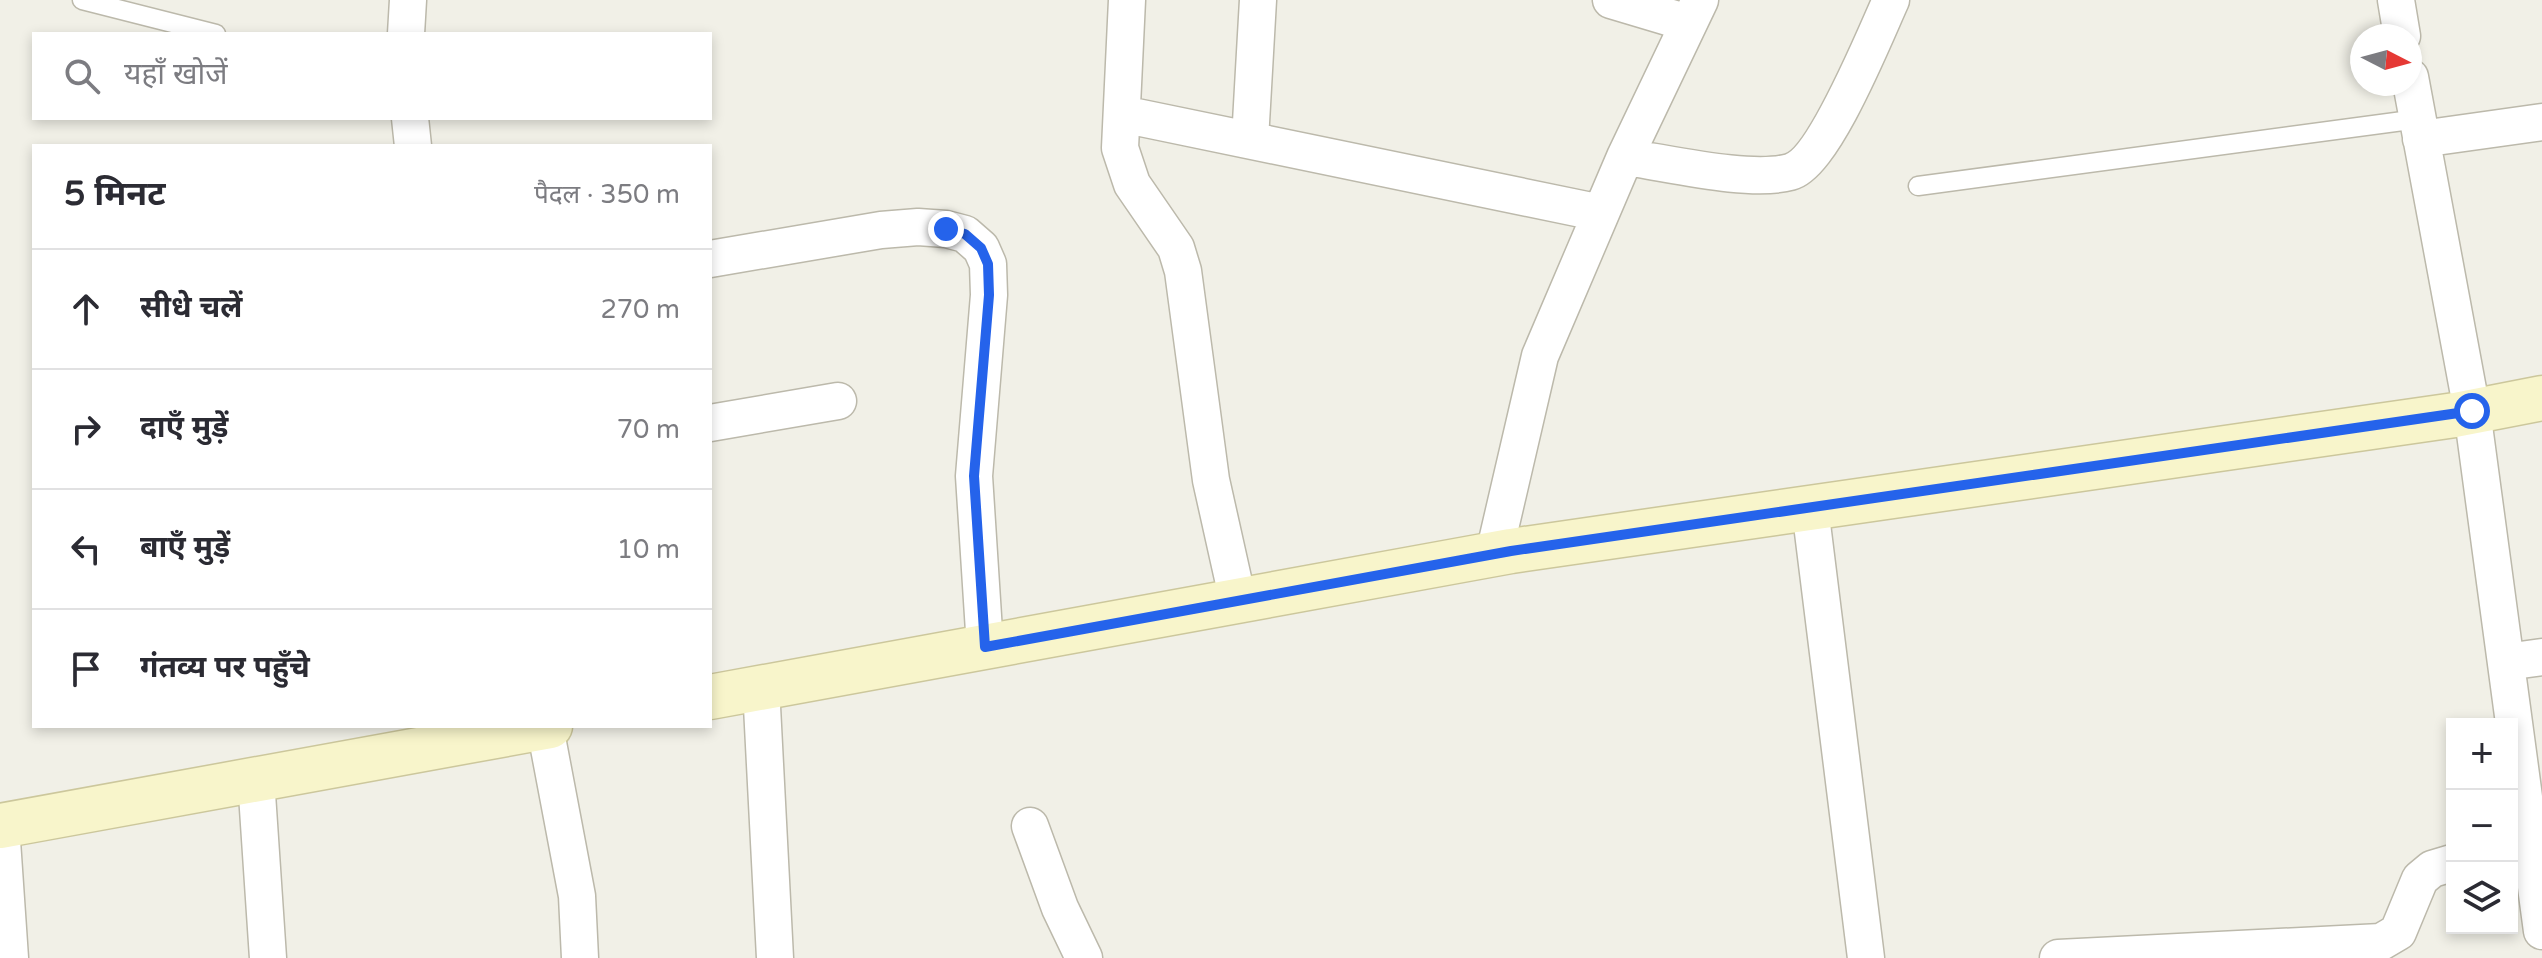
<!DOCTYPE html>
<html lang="hi">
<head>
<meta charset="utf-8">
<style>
	body { margin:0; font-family:"Varela Round","Noto Sans Devanagari",sans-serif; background:#f2f2f3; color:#2b2b33 }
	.controls { position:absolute; right:24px; bottom:24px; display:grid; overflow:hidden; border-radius:0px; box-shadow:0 4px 12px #0003 }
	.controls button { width:72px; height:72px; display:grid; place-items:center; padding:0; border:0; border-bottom:2px solid #e1e1e2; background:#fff; color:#2b2b33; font:40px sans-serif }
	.compass { position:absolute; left:2350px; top:24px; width:72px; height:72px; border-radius:50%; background:#fff; box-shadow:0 4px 12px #0003; rotate:96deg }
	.stop { position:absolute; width:24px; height:24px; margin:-18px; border:6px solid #2563eb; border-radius:50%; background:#fff }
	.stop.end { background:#2563eb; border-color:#fff; box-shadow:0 2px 8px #0008 }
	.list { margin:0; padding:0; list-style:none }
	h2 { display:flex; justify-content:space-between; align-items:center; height:104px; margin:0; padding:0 32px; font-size:34px }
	h2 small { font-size:26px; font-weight:400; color:#7c7c81 }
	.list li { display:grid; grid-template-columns:52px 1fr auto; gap:24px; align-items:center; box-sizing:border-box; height:120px; padding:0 32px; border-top:2px solid #e1e1e2 }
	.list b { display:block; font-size:30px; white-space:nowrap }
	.list em { font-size:26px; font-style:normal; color:#7c7c81 }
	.icon { flex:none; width:44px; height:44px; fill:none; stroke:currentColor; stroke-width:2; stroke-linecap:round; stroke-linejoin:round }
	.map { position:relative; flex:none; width:2542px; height:958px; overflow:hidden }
	.search { position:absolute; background:#fff; box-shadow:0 4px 12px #0003; left:32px; top:32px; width:680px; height:88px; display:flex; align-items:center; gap:20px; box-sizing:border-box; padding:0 28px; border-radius:0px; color:#7c7c81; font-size:30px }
	.panel { position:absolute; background:#fff; box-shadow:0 4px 12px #0003; left:32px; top:144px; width:680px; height:584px; border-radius:0px }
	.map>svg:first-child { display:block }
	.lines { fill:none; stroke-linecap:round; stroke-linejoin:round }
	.lane-casing { stroke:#bcb9ab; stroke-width:21 }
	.street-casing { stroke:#bcb9ab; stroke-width:39 }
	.secondary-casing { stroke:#ccc79c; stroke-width:47 }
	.lane { stroke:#fff; stroke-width:18 }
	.street { stroke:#fff; stroke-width:36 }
	.secondary { stroke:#f8f5cb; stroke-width:44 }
	.route { stroke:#2563eb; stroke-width:10 }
</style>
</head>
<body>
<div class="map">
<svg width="2542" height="958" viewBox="0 0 2542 958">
	<rect width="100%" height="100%" fill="#f1f0e7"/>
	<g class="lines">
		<g class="lane-casing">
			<path id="lane" d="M82,0L216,34
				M1918,186L2418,119"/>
		</g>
		<g class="street-casing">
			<path id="street" d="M1127,0L1120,148L1132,184L1176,248L1183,271L1211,480L1238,601
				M1611,0L1688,23
				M2396,0L2402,36
				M406,34L408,0
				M2410,77L2472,411L2542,931
				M1122,114L1601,213
				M410,118L413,146
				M2421,139L2542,122
				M1250,140L1258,0
				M1625,157C1668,163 1750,183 1790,172C1824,163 1875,35 1891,0
				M710,259L881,230L918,227L946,229L965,234L981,248L988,264L989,295L974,476L985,647
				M710,423L838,401
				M1810,508L1866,958
				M1494,554L1540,356L1625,157L1700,0
				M2506,662L2542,657
				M761,687L775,958
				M545,727L577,896L580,958
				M256,779L268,958
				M1,826L10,958
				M1030,826L1060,908L1084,958
				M2058,958L2381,942L2398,932L2420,879L2432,869L2452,863"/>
		</g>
		<g class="secondary-casing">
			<path id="secondary" d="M710,697L1511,551L2455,415L2542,398
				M0,826L550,726"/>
		</g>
		<use href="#lane" class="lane"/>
		<use href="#street" class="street"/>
		<use href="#secondary" class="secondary"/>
	</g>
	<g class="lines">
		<path class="route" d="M946,229L965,234L981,248L988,264L989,295L974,476L985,647L1511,551L2472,411"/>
	</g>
</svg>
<div class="controls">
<button>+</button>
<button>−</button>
<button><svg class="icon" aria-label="layers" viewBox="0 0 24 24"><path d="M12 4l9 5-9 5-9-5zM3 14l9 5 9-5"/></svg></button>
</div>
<svg class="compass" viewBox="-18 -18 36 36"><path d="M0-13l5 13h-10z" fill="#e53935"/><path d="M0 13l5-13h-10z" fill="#7c7c81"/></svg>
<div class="stop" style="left:2472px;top:411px"></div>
<div class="stop end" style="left:946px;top:229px"></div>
<div class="search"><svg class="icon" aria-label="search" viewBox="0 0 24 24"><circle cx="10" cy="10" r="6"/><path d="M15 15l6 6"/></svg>यहाँ खोजें</div>
<section class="panel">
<h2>5 मिनट<small>पैदल · 350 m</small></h2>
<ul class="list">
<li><svg class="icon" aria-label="ahead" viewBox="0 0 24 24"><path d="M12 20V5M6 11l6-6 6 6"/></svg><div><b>सीधे चलें</b></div><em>270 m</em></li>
<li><svg class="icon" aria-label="right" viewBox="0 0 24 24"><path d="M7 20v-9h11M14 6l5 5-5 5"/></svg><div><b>दाएँ मुड़ें</b></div><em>70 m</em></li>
<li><svg class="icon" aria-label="left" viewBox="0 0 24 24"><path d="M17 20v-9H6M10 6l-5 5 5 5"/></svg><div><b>बाएँ मुड़ें</b></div><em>10 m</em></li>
<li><svg class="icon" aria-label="arrive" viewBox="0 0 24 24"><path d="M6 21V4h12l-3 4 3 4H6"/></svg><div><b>गंतव्य पर पहुँचे</b></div></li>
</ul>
</section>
</div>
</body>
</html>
